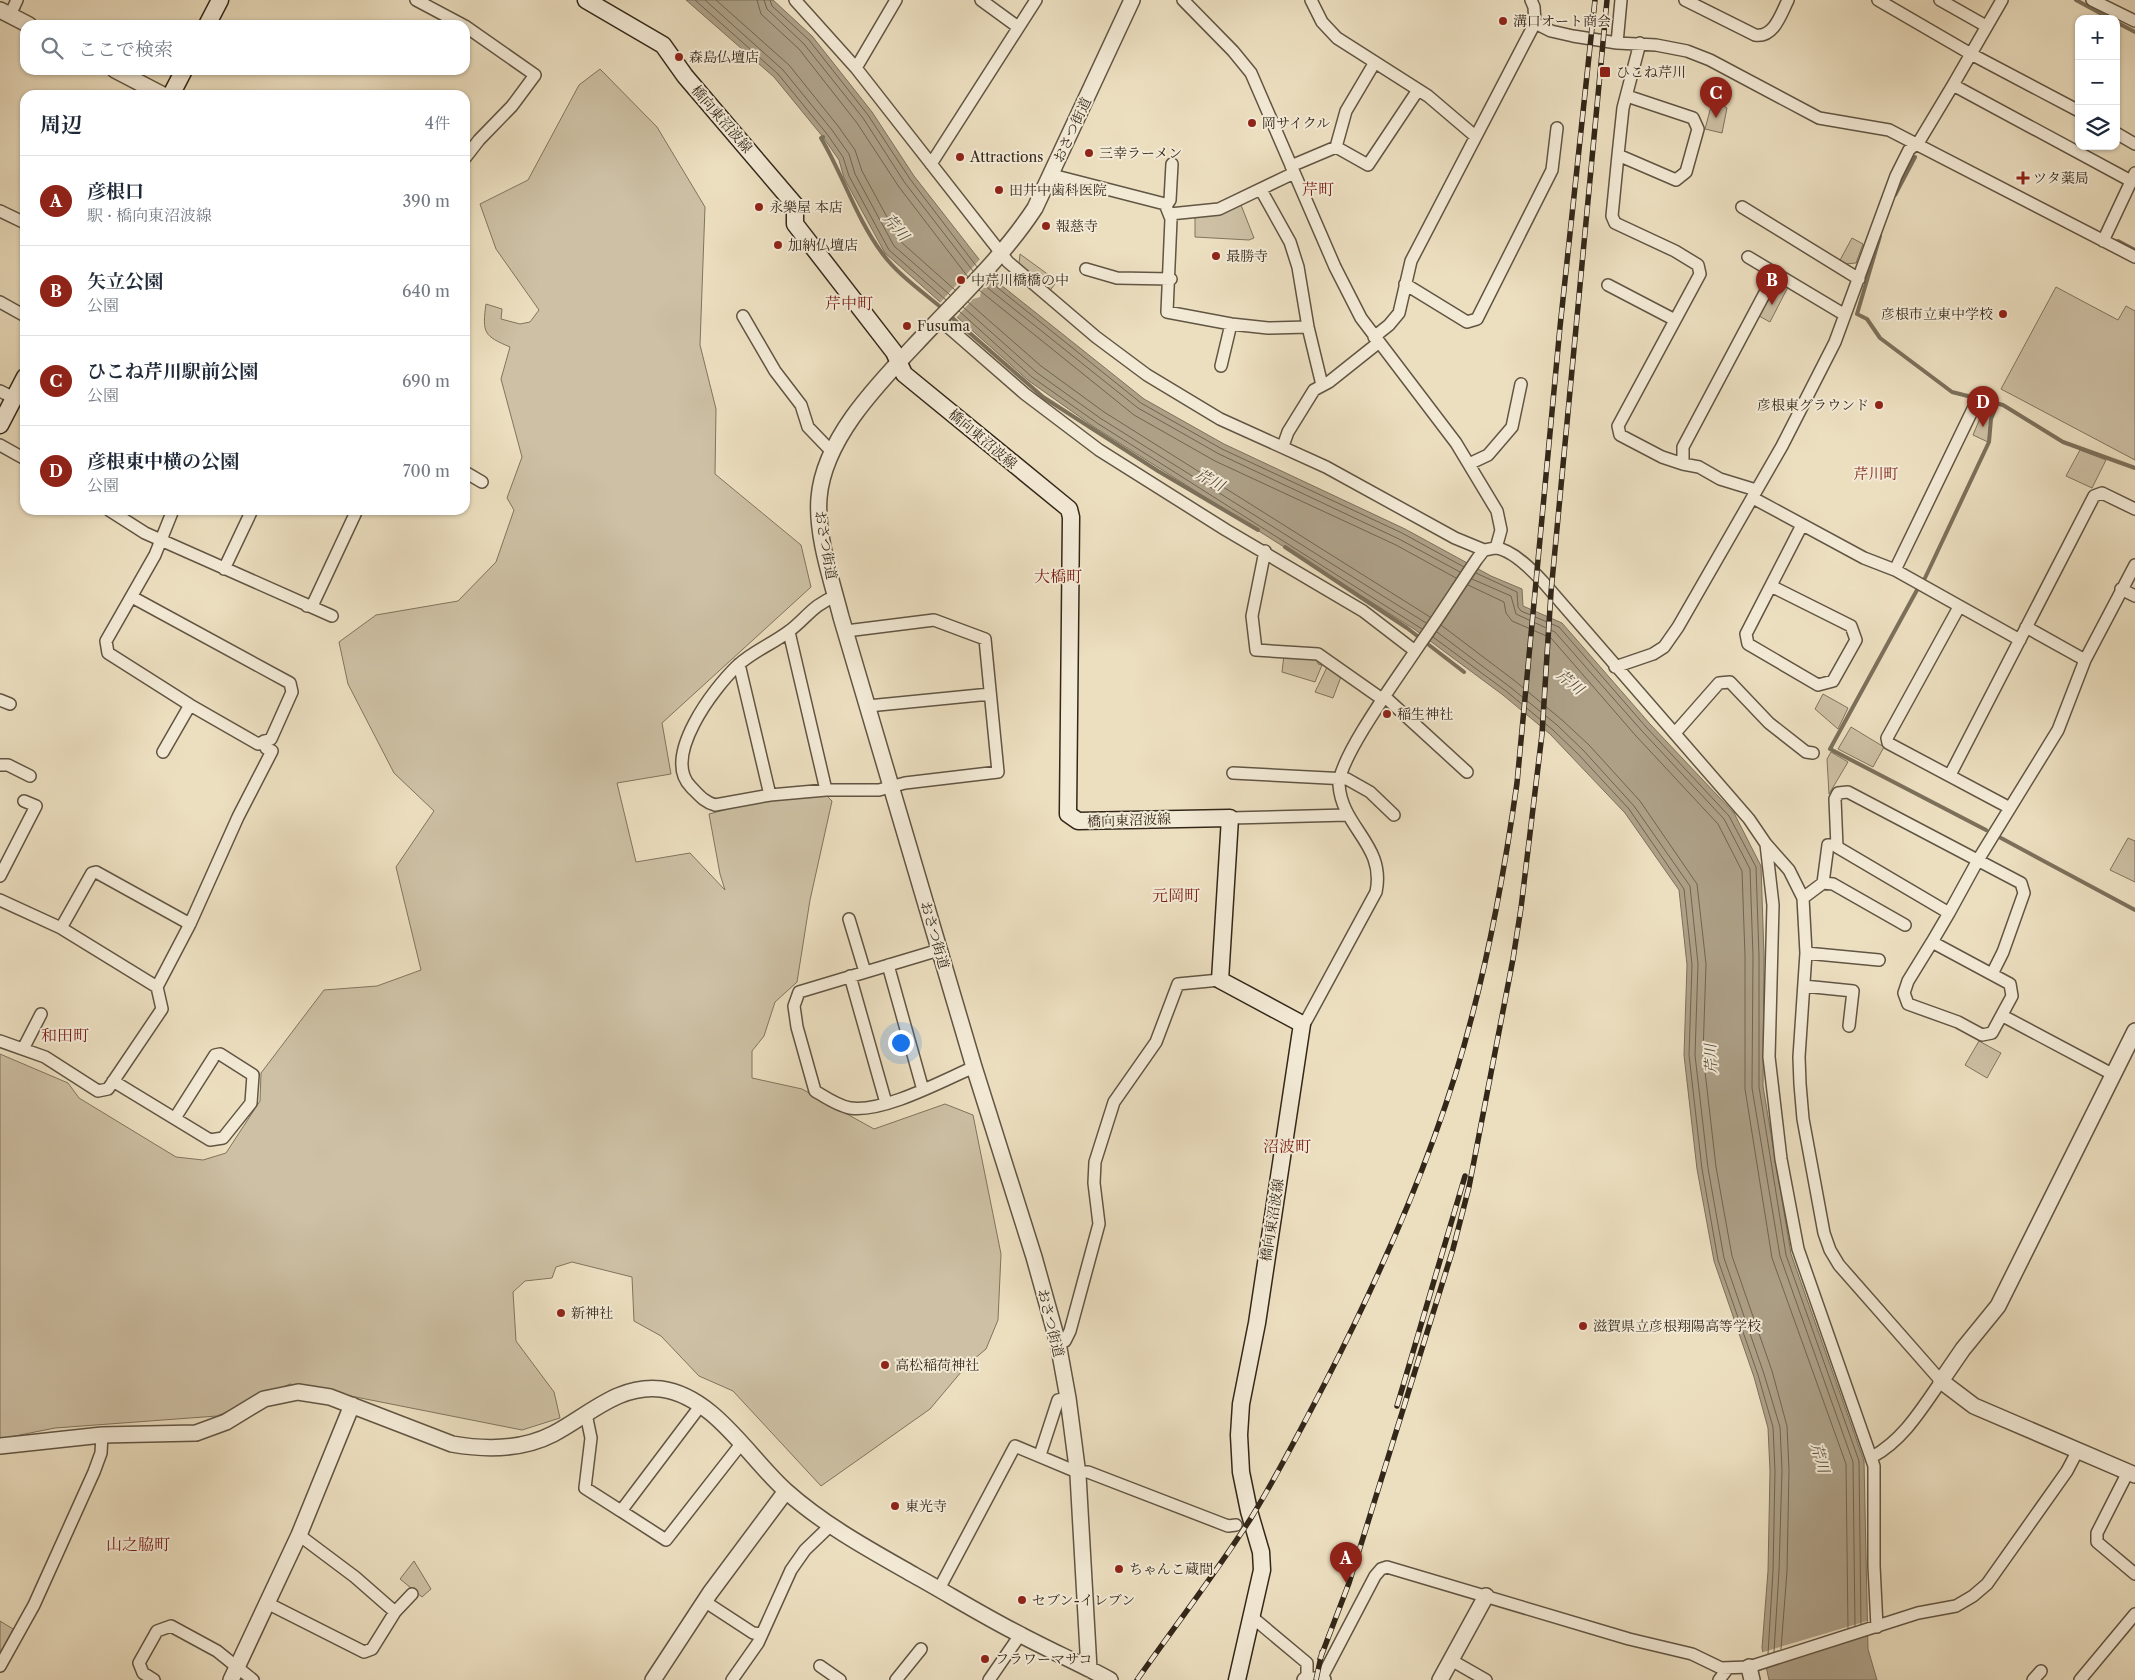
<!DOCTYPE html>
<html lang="ja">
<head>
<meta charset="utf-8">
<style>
	body { margin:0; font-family:"Libre Caslon Text","Noto Serif JP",serif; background:#f2f2f3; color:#1f2937 }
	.controls { position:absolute; right:15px; top:15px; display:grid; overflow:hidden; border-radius:10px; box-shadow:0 1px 4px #0004 }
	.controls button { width:45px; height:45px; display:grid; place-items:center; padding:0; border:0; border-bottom:1px solid #e0e1e3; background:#fff; color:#1f2937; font:25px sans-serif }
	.you { position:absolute; left:900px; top:1042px; width:18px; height:18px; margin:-12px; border:4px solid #fff; border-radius:50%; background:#1a73e8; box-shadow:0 0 0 8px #1a73e833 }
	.badge { display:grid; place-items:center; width:32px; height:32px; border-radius:50%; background:#8f2418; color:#fff; font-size:16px; font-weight:700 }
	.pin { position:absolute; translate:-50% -41px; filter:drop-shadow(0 1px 2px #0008) }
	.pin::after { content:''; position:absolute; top:26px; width:18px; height:15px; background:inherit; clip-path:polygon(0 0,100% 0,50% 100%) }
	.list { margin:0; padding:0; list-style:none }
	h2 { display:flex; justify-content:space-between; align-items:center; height:65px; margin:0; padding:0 20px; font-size:21px }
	h2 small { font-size:16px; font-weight:400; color:#747a83 }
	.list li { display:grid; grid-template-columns:32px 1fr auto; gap:15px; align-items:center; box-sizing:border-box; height:90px; padding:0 20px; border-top:1px solid #e0e1e3 }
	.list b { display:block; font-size:19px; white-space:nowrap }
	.list p { margin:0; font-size:16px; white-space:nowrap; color:#747a83 }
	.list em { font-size:16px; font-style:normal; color:#747a83 }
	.icon { flex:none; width:28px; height:28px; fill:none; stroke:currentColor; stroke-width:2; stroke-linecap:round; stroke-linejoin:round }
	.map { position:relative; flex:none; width:2135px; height:1680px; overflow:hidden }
	.search { position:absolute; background:#fff; box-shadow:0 1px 4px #0004; left:20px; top:20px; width:450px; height:55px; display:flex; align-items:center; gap:12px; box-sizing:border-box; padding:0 18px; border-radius:15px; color:#747a83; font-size:19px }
	.panel { position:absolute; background:#fff; box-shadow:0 1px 4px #0004; left:20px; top:90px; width:450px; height:425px; border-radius:15px }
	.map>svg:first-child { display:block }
	.green { fill:#cdc0a4; stroke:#80745e }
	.water { fill:#ada087; stroke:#7c705b }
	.pier { fill:#ecdfc0 }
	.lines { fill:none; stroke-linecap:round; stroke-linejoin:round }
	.shore { stroke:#706450; stroke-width:1 }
	.stream { stroke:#7c705b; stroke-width:4 }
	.minor-casing { stroke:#615543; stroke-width:14 }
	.tertiary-casing { stroke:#615543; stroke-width:18 }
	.secondary-casing { stroke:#332719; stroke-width:19 }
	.minor { stroke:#f3ead6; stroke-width:11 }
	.tertiary { stroke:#f3ead6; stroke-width:15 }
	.secondary { stroke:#f3ead6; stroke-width:16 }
	.rail-casing { stroke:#332719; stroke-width:5.5 }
	.rail { stroke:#f3ead6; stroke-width:4; stroke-dasharray:11; stroke-linecap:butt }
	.poi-dot { fill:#8f2418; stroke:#f3ead6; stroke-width:2 }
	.labels { text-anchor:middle; stroke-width:4; stroke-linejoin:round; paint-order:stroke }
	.poi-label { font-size:14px; fill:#332719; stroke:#f3ead6; text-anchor:start }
	.street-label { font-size:14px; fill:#332719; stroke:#f3ead6 }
	.water-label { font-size:15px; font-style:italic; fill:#584b3a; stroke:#f3ead6 }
	.neighbourhood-label { font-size:15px; fill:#7a1f14; stroke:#f3ead6 }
	.quarter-label { font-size:16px; fill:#7a1f14; stroke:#f3ead6 }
</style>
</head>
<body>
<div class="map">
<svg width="2135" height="1680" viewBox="0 0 2135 1680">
	<rect width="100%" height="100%" fill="#ecdfc0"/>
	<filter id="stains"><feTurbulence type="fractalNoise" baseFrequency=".004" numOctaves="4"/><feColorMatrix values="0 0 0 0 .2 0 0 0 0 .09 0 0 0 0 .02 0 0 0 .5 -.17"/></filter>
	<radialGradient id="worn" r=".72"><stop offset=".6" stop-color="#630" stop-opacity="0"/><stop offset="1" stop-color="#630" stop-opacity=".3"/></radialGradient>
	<path class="green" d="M600,69L657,127L705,207L700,345L716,409L715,474L801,545L811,587L662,723L671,774L617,783L636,862L690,853L725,890L720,874L709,814L770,798L826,795L832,801L810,900L797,982L775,1002L764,1036L752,1051V1078L802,1089L874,1129L945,1104L973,1115L1001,1254L998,1320L986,1349L967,1365L930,1409L821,1486L733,1391L699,1376L661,1336L634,1321L632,1277L572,1262L556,1267L552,1278L525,1281L513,1292L516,1341L554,1392L560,1418L522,1430L290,1384L217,1416L55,1428L0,1439V1054L68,1083L79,1098L176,1157L203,1160L226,1153L260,1101L261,1073L324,990L377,986L421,970L396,867L434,811L394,773L348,684L339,642L376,615L458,601L496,562L514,510L507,498L522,457L501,379L510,347C484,336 482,333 486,304L502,309L501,319L520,324L530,322L539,310L496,249L480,204L528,180L579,85Z
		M1713,99L1727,108L1722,133L1705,129Z
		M1241,205L1254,238L1249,240L1195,237V215Z
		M1852,238L1863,244L1856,263L1845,264L1839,262Z
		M1020,254L1057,281L1049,292L1019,264Z
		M1780,280L1789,285L1770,322L1759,316Z
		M2056,287L2118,320L2126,306L2135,311V460L2001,389Z
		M1986,404L1995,406L1990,419L1988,442L1973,435Z
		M2080,450L2106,460L2092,488L2066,476Z
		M1284,655L1318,657V664L1322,665L1315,682L1282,672Z
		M1328,665L1342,674L1333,698L1315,692Z
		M1823,694L1848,708L1838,729L1815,709Z
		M1851,727L1884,747L1873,767L1838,749Z
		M1831,752L1848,762L1829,794L1827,759Z
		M2128,838L2135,841V882L2110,870Z
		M1979,1041L2001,1053L1987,1078L1965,1065Z
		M414,1561L431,1589L422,1597L400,1579Z
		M0,1621L18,1632L0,1661Z"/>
	<path class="water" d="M686,0H773L812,36L872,112L914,176L996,281L1144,399L1224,444L1405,529L1491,576L1522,589L1523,606L1562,623L1650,724L1734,813L1761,866L1764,956L1763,1086L1791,1254L1864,1461L1868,1649L1877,1680H1769L1762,1648L1768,1571L1770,1471L1768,1428L1754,1377L1714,1261L1697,1169L1684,1055L1687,965L1679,890L1625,813L1550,734L1503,695L1414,629L1094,427L1029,381L885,253L844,178L839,160L823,137L774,77Z"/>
	<path class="pier" d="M980,259L995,276L981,291L980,297L973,299L956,318L939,304L957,284L959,278L965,276Z
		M1867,1621L1869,1634L1763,1666L1760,1653Z"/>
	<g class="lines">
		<path class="shore" d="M695,0L778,74L827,134L843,157L849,176L889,250L946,300
			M705,0L783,70L832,130L849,154L855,174L894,246L950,295
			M716,0L789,65L838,126L855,150L862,171L900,241L955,290
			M757,0L761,14L799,49L857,123L899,187L968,277
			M764,0L767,9L804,44L863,118L905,183L973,271
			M770,0L772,6L809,40L868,115L910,179L977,267
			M988,280L1141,403L1222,449L1402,533L1464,567
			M984,285L1138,408L1219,454L1399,539L1460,572
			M979,290L1134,415L1215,461L1396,545L1456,578
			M968,302L1041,366L1104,412L1430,617
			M963,307L1036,372L1100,418L1426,623
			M959,311L1032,377L1097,423L1422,629
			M1476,573L1517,592L1518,607L1521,611L1559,627L1646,727L1729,816L1756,867L1759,956V1087L1786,1255L1859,1461L1861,1624
			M1472,579L1511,596L1516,614L1555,632L1642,731L1724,819L1750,869L1753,956L1752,1088L1780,1256L1853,1462L1855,1626
			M1468,585L1504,602L1506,613L1512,621L1551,638L1636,736L1718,824L1742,871L1745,956V1089L1772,1258L1846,1464L1848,1628
			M1441,625L1515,681L1562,720L1589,745L1640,801L1697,884L1706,964L1703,1054L1716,1167L1732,1256L1772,1371L1787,1426L1789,1470L1787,1571L1781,1649
			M1437,632L1510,687L1557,725L1583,750L1634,806L1690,886L1698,964L1695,1055L1708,1168L1724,1258L1764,1374L1780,1427L1782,1470L1779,1571L1774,1652
			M1433,637L1506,691L1553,730L1579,755L1629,809L1684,889L1692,965L1689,1055L1702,1169L1718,1260L1758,1375L1773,1427L1775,1471L1773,1571L1768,1654"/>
		<path class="stream" d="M2076,0L2111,19
			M2116,22L2135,32
			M823,137L821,138C843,175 856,218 882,253C898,275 923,292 944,310
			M1895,195L1915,157
			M1880,236L1857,314L1867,319L1880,338L1952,392L2003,405L2063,442L2135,468
			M2118,241L2135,250
			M949,315L1043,397L1158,471L1258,530
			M1285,547L1407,628L1464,672
			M1925,578L1989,442L1991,419L1997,404
			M1917,590L1830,749L1986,830
			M2001,838L2135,910"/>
		<g class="minor-casing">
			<path id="minor" d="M416,0L463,25
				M795,0L856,68L1008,262L1096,337L1147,375L1220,419L1326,467L1455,538L1484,550
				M981,0L1018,27
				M1183,0L1233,51L1251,73L1335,267L1361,318L1456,443L1497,511L1501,530L1496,548
				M1311,0L1322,22L1337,38L1428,96L1475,136
				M1685,0L1755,35C1774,38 1781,14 1788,0
				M1878,0L1971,54L2079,111
				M1940,0L1986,26
				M2092,0L2135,21
				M10,15L17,0
				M1535,23L1551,31L1573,36L1617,43L1656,45L1687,51L1710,60L1819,118L1889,130L2135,257
				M465,26L535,75L512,106L479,140L465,158
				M1617,43L1621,0
				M856,68L896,0
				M1953,85L2131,181
				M1627,96L1693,118L1698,129L1686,172L1676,180L1618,155L1623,108L1640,43
				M2116,133L2135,144
				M1336,147L1368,165L1418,90
				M1618,155L1612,216L1615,223L1675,251L1698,265L1700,274L1618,426L1620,435L1662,457L1683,464
				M931,164L1036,0
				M1291,166L1336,147L1346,111L1375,62
				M1052,175L1165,204L1171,219L1167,312L1231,324L1268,328L1308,327
				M1261,190L1290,242L1298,267L1308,327L1322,385
				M1166,206L1170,200L1172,164
				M1742,207L1859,279
				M0,211L25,223
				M1170,214L1219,209L1294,173
				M2103,241L2135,173
				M1748,257L1845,315
				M1086,269L1117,278L1171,279
				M1405,284L1467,322L1477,319L1552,170L1557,128
				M1608,285L1675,320
				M0,302L25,316
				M743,316L775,371L801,405L808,427L833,453
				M947,326L1025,394L1099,450L1226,530L1363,611L1415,651
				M1374,337L1389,325L1399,313L1411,261L1535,23L1534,7L1531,0
				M1221,366L1231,324
				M0,391L14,398
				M0,445L25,459
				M1283,446L1288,432L1314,390L1329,382L1378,343
				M1469,464L1488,455L1512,427L1521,384
				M465,472L482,482
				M1756,490L1720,479L1699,467L1683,464V447L1776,272
				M1753,498L1864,558L1895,570L2020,640
				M109,510L145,533L332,616
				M1265,551L1252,616L1256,650L1318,654L1382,699
				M224,569L252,510
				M1895,570L1973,409
				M1771,586L1851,626L1856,640L1833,681L1818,685L1748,644L1746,634L1802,525
				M2121,589L2135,596
				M836,596C812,605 807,618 788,632C772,644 752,652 737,666C714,688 661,757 691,787C699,795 704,802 715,805L770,795L826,790H879L905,783L998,772L985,639L934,620L846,631
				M132,597L290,683L292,692L271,739L258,744L190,705L108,653L106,641L155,555L173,510
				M307,606L313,604L357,510
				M1959,607L1887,738L1888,743L2010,808
				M2026,627L2085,660
				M789,632L826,790
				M739,664L770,795
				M1615,667L1653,654L1664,647L1678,627L1782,446L1835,342L1896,176L1909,150L1920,140L1953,85L2002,0
				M1384,696L1467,772
				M0,700L10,704
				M868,706L990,694
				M1675,733L1719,683L1730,682L1769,723L1806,752L1813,753
				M163,752L190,705
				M0,765H8L30,776
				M1233,773L1347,779L1370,792L1394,815
				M1950,775L2094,496L2102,493L2135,509
				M1230,818L1347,815
				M1766,844L1773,905L1769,1057L1781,1159L1798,1249L1874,1466V1566L1877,1627
				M0,876L36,806L24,801
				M1823,883L1833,884L1905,925
				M1803,898L1823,883L1828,845L1837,844
				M0,900L61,928L157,987
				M849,919L865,972
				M61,928L92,873L96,872L190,924
				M1932,942L1908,981L1904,993L1908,1004L1958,1022L1982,1035L1992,1033L2012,996L2010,984L1932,942L1949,913
				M939,950L799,992L794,1006L797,1027L815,1091C825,1097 838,1106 850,1108C883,1113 942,1081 974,1067
				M1806,953L1879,960
				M888,965L923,1090
				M1992,974L2003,952L2024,893L2021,883L1848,792L1838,793L1835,799L1837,847L1949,913L1978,860L2058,730L2085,660L2135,565
				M850,976L886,1103
				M1804,986L1853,991L1849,1026
				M2003,1016L2112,1074
				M1302,1024L1306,1021L1376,892C1386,845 1342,828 1339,785C1338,758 1403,670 1420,644C1440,616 1458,587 1477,559L1484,550C1487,550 1492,548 1496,548C1513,550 1533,571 1544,583L1749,819L1766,844L1789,870L1803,898L1806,953L1799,1057L1800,1084L1803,1119L1824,1233L1830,1250L1839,1265L1941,1381C1921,1410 1903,1440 1872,1457
				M0,1041L45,1057L98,1091L108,1089L162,1009L157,987L190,924L238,817L272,751L266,748L264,741
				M23,1049L41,1014
				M113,1081L210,1140L223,1138L251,1103L253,1075L220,1054L215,1055L175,1118
				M1058,1343L1065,1341L1070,1331L1099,1224L1094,1183L1095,1162L1114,1102L1156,1042L1178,984L1220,980
				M586,1414L591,1438L585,1488L621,1511L701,1405
				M1040,1455L1058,1400L1068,1398
				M2128,1472L2097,1533V1542L2135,1574
				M621,1511L666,1540L741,1444
				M299,1535L355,1577L395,1612
				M939,1589L1015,1446L1077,1472H1088L1228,1526L1236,1525
				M704,1601L753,1633L762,1634
				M267,1603L364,1652L372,1649L395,1612L412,1594
				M1252,1617L1307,1663V1679
				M1451,1660L1486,1680
				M0,1666L34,1605L94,1472L101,1453L102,1435
				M820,1666L840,1680
				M1321,1679L1375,1576L1381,1569L1387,1567L1629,1639L1692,1654L1721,1668L1749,1667L1918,1613L1956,1606L1973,1596L1987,1584L2067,1471L2078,1450
				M154,1680L143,1673L139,1663L157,1631L171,1626L217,1651L253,1680
				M732,1680L758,1643L791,1570L805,1550L831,1525
				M896,1680L921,1649
				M989,1680L1020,1635
				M1719,1680L1728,1668
				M2033,1680L2041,1671
				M2080,1680L2135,1614"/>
		</g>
		<g class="tertiary-casing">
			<path id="tertiary" d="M0,10L29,25
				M115,70L163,95
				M2135,1031L1998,1306L1963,1349L1941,1381L1974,1406L2135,1475
				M0,1446L102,1435L196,1433L226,1422L264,1399L298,1392L330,1397L452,1444C486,1450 522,1450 553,1434C588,1416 618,1384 661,1389C714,1396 749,1458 786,1491C824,1525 870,1550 914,1575C950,1595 985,1617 1021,1635C1051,1651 1081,1664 1110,1680
				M1749,1667L1752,1680
				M1089,1669L1078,1475L1068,1398L1058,1343L1034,1257L974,1067L841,617C832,581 816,536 819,498C824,435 885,377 926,333C964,293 1005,254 1035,208L1132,0
				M231,1680L299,1535L352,1405
				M653,1680L710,1593L786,1491
				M1305,1680H1323
				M1440,1680L1486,1596"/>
		</g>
		<g class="secondary-casing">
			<path id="secondary" d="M586,0L663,45L685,76L795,205V224L894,352L904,374L1069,509L1071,517L1068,814L1078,821L1230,818L1220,980L1302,1024L1257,1323L1241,1404L1239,1435L1241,1472L1249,1511L1261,1552L1262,1570L1237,1680
				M207,25L220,0
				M171,95L184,70
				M0,425L25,377"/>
		</g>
		<use href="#minor" class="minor"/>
		<use href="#tertiary" class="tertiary"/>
		<use href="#secondary" class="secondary"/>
		<g class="rail-casing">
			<path id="rail" d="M1397,1406L1465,1176
				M1320,1659L1349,1583L1453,1249L1469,1187L1513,959L1521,908L1542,734L1551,592L1607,0
				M1137,1680C1175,1626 1216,1573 1251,1518C1278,1474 1301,1429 1325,1383C1384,1268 1440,1142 1472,1016C1492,940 1506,861 1517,783L1560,327L1595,0
				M1316,1680L1322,1652"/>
		</g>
		<use href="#rail" class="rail"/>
	</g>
	<g class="poi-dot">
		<circle cx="1503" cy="21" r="5"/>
		<circle cx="679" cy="57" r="5"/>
		<rect x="1599" y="66" width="12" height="12" rx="2.5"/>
		<circle cx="1252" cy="123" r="5"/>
		<circle cx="1089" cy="153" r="5"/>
		<circle cx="960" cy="157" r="5"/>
		<path d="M2020.5 170.5h5v5h5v5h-5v5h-5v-5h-5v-5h5z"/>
		<circle cx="999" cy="190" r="5"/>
		<circle cx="759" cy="207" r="5"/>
		<circle cx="1046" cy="226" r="5"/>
		<circle cx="778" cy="245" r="5"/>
		<circle cx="1216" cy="256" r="5"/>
		<circle cx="961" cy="280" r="5"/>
		<circle cx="2003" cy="314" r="5"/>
		<circle cx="907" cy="326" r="5"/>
		<circle cx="1879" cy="405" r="5"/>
		<circle cx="1387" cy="714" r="5"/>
		<circle cx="561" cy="1313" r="5"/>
		<circle cx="1583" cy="1326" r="5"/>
		<circle cx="885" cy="1365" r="5"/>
		<circle cx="895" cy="1506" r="5"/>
		<circle cx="1119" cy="1569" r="5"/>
		<circle cx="1022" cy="1600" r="5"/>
		<circle cx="985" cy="1659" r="5"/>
	</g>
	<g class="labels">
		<g class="poi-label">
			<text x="1513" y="26">溝口オート商会</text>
			<text x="689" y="62">森島仏壇店</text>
			<text x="1616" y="77">ひこね芹川</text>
			<text x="1262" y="128">岡サイクル</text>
			<text x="1099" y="158">三幸ラーメン</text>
			<text x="970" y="162">Attractions</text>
			<text x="2033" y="183">ツタ薬局</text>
			<text x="1009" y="195">田井中歯科医院</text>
			<text x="769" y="212">永樂屋 本店</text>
			<text x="1056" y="231">報慈寺</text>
			<text x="788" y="250">加納仏壇店</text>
			<text x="1226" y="261">最勝寺</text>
			<text x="971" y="285">中芹川橋橋の中</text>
			<text x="1993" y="319" text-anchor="end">彦根市立東中学校</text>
			<text x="917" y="331">Fusuma</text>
			<text x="1869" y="410" text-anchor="end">彦根東グラウンド</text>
			<text x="1397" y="719">稲生神社</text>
			<text x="571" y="1318">新神社</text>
			<text x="1593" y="1331">滋賀県立彦根翔陽高等学校</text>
			<text x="895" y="1370">高松稲荷神社</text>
			<text x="905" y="1511">東光寺</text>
			<text x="1129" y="1574">ちゃんこ蔵間</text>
			<text x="1032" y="1605">セブン-イレブン</text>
			<text x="995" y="1664">フラワーマサコ</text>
		</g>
		<g class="street-label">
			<text transform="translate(722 119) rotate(49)" y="5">橋向東沼波線</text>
			<text transform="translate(1072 130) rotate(-65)" y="5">おさつ街道</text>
			<text transform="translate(983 439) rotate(40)" y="5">橋向東沼波線</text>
			<text transform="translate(826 545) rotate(80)" y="5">おさつ街道</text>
			<text transform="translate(1129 820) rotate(-2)" y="5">橋向東沼波線</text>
			<text transform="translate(935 935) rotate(74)" y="5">おさつ街道</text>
			<text transform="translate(1272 1220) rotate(-81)" y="5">橋向東沼波線</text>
			<text transform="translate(1051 1323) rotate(76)" y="5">おさつ街道</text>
		</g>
		<g class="water-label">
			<text transform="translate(896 227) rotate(50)" y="5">芹川</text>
			<text transform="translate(1210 480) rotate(29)" y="5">芹川</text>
			<text transform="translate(1570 682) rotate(39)" y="5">芹川</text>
			<text transform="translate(1711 1059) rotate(-92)" y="5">芹川</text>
			<text transform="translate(1820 1458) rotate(75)" y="5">芹川</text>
		</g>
		<g class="neighbourhood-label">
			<text x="1876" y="479">芹川町</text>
		</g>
		<g class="quarter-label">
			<text x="1318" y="195">芹町</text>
			<text x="849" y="309">芹中町</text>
			<text x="1058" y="582">大橋町</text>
			<text x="1176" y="901">元岡町</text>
			<text x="65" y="1041">和田町</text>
			<text x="1287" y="1152">沼波町</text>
			<text x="138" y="1550">山之脇町</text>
		</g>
	</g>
	<rect width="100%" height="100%" filter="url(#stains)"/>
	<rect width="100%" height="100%" fill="url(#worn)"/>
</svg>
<div class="controls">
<button>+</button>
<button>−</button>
<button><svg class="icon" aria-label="layers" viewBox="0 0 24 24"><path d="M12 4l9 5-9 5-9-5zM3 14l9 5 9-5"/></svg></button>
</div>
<div class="you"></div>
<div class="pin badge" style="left:1346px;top:1583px">A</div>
<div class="pin badge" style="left:1772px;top:305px">B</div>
<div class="pin badge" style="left:1716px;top:118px">C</div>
<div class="pin badge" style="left:1983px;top:427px">D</div>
<div class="search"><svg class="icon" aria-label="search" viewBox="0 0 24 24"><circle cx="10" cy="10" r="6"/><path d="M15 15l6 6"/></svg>ここで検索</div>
<section class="panel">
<h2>周辺<small>4件</small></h2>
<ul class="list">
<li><span class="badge">A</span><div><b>彦根口</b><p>駅 · 橋向東沼波線</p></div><em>390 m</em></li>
<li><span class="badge">B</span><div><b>矢立公園</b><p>公園</p></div><em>640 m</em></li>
<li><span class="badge">C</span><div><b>ひこね芹川駅前公園</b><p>公園</p></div><em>690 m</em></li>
<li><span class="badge">D</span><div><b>彦根東中横の公園</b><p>公園</p></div><em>700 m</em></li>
</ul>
</section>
</div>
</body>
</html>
